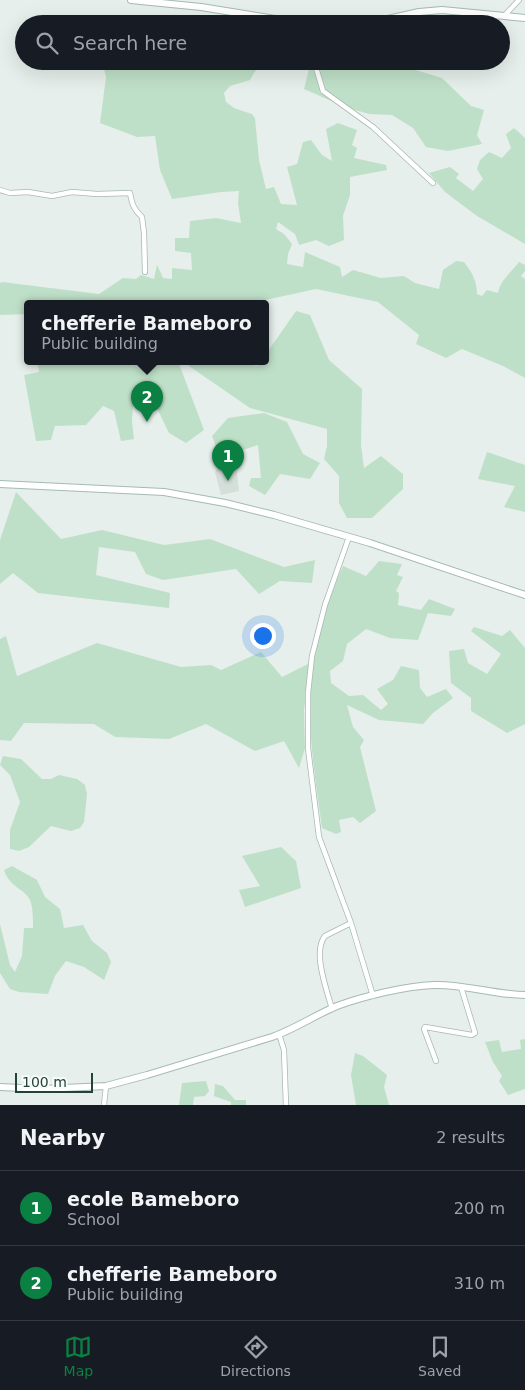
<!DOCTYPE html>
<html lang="en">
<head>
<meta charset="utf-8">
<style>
	body { margin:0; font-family:"DejaVu Sans",sans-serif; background:#242831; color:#f1f3f6 }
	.scale { position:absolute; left:15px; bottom:12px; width:78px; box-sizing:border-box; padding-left:5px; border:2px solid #24423a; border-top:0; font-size:14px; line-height:18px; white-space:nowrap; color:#24423a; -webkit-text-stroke:4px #f7fbf9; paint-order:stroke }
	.you { position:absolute; left:262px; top:635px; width:18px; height:18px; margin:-12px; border:4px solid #fff; border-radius:50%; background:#1a73e8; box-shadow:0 0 0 8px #1a73e833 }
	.badge { display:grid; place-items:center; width:32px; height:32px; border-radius:50%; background:#0b8043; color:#fff; font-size:16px; font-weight:700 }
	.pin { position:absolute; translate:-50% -41px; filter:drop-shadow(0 1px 2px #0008) }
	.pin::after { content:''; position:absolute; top:26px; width:18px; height:15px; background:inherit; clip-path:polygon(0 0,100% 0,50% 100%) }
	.popup { position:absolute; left:24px; top:300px; width:245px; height:65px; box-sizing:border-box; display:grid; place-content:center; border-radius:5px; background:#171b24; filter:drop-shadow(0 1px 4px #0005); font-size:16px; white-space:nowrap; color:#9ea1a6 }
	.popup b { font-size:19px; color:#f1f3f6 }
	.popup::after { content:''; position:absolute; left:50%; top:100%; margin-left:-10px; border:10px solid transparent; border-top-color:#171b24 }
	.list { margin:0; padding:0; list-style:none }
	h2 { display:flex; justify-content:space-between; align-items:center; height:65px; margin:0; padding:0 20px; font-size:21px }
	h2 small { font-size:16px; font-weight:400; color:#9ea1a6 }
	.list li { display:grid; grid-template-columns:32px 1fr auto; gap:15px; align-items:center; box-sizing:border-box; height:75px; padding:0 20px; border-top:1px solid #363941 }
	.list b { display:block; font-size:19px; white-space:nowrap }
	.list p { margin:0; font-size:16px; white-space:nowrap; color:#9ea1a6 }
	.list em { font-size:16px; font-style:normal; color:#9ea1a6 }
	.icon { flex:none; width:28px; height:28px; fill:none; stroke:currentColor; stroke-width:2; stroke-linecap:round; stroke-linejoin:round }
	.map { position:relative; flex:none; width:525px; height:1105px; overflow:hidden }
	.search { position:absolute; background:#171b24; box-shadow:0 5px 20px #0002; left:15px; right:15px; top:15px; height:55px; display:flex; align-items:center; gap:12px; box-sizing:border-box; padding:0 18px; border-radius:28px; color:#9ea1a6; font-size:19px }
	.sheet { height:215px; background:#171b24 }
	nav { display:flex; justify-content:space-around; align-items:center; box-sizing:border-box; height:70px; border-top:1px solid #363941; background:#171b24; font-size:14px; color:#9ea1a6 }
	nav a { display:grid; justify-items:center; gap:2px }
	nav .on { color:#0b8043 }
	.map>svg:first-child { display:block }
	.built { fill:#d4dfda }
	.green { fill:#bfe0c8 }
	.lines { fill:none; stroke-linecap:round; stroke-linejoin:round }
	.street-casing { stroke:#a8b8b2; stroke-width:6 }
	.secondary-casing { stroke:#a4bbb3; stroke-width:8 }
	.street { stroke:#fff; stroke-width:4.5 }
	.secondary { stroke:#fff; stroke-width:6 }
</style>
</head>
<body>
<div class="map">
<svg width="525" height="1105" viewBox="0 0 525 1105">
	<rect width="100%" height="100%" fill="#e6efeb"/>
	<path class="built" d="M235,456L239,491L221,495L215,472L223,458Z"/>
	<path class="green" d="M102,61H116L123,66L132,69L152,68L165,61H259L260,63L250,80L230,86L224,93L226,102L234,108L252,114L255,118L259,160L266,189L274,187L281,204L297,205L287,167L297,164L303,142L311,140L322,155L332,161L326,129L338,123L357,130L352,145L357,148L354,158L386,165L387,170L350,177V195L343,216L344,240L329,246L316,240L299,245L295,234L278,222L276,229L284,234L292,244L288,254L287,264L303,267L305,252L340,267L342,277L353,270L381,278L404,276L415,283L439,289L443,270L456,261L464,262C472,272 477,281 477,294L482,296L487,290L498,293C501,279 510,274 519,262L525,265V271L521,276L525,279V378L503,366L462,349L446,358L416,344L419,335L378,302L316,289L252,303H28V314L0,315V283L2,282L99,294L123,278L136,279L141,275L154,279L157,265L163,278L172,279V268L192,270L191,253L175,251V238H189L190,221L216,218L241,223L238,203L239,191L221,192L172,199L160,170L155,136L137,137L100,123L106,77Z
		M311,61H392L399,65L442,78L471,106L484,110L477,135L482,144L448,151L426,147L413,128L392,115L369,114L345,107L304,89Z
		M514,128L525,138V244L477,216L445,192L429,173L450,167L459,174L456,178L473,191L483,179L477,169L480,160L489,152L502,158L511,148L506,134Z
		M296,311L310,315L329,360L362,389L361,445L364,468L381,456L403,474V489L372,518H347L339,503V476L324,459L327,446V429L250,408L189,366V361H235L257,366L261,361H266V354Z
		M37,361H178L204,430L186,443L169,433L154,402L133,405L132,422L134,439L121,441L114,411L103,406L86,425L55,426L51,440L36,441L24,375L39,372Z
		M264,413L287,422L303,454L320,463L310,479L280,474L265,495L249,486L251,478H261L258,445L220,457L212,436L228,418Z
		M487,452L525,465V512L504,507L515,486L478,479Z
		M16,492L61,539L102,530L164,545L210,539L284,567L315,560L312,583L280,581L259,594L236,569L163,580L146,574L135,552L99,547L96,575L170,593L169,608L38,593L13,573L0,584V540Z
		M379,561L402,564L397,575L403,577L396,591L399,593L398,605L421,610L429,599L455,609L451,616L428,613L418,640L390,638L366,629L347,644L343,661L330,671L331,683L349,696L363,695L381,710L388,704L377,689L393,680L401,666L419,670L420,688L427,697L446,689L453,698L433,713L423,724L379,720L347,705L353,727L364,740L360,747L376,811L360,823L353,817L339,820L341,832L336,834L322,828C316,783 308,737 310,691C312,651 326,602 343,566L366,576Z
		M474,627L502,636L510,630L525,648V724L507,733L471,711V698L451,683L449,651L464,649L468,663L487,674L501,654L471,631Z
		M6,636L17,676L97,643L181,667L211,665L221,670L261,652L282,677L310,663L304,710L305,748L299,768L284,741L255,751L206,724L169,739L115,737L94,724L24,723L11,741L0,740V639Z
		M3,756L21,759L42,779H51L59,775L77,779L85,785L87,794L84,822L80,828L71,831L51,826L29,847L19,851L10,849V830L20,802L10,775L0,765Z
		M281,847L296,861L301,888L245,907L239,890L260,886L242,856Z
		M12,866L37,880L45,897L60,909L64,928L83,925L92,941L107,953L111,962L104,980L84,967L66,961L55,976L48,994L19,992L10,989L0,973V924L10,965L15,972L22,956L24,928H33C33,920 33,907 30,900C24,888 10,888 4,870Z
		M525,1039V1089L508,1095L499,1081L502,1076L493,1062L485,1042L499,1040L502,1052L521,1049L520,1040Z
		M355,1053L363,1056L387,1075L384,1087L389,1105H356L351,1075Z
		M206,1081L209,1091L205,1096L194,1097L193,1105H179L182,1083Z
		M215,1084L223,1086L235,1100H246V1105H231V1102L214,1096Z"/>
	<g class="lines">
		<g class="street-casing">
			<path id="street" d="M504,16L519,0
				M314,61L323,91L373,127L433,183
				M0,190L10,193L28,192L52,196L72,192L97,194L130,193C132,204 134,210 142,217L144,233L145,272
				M349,537L325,605L312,656L308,693V748L319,837L351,923L373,996
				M332,1009C327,990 312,952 325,936L351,923
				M279,1034L284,1050L286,1105
				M436,1061L424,1029L425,1027L472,1035L475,1033L461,987
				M104,1105L106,1086"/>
		</g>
		<g class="secondary-casing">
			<path id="secondary" d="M131,0L201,7L294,22L370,23L419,12L442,10L525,18
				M0,484L164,492L225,503L274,515L370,543L525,595
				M0,1087L42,1089L106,1086L147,1075L272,1037C295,1029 315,1015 337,1006C364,996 406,986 434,985C465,984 495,995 525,995"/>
		</g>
		<use href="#street" class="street"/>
		<use href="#secondary" class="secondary"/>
	</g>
</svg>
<div class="scale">100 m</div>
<div class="you"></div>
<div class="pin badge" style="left:228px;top:481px">1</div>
<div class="pin badge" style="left:147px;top:422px">2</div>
<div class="popup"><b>chefferie Bameboro</b>Public building</div>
<div class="search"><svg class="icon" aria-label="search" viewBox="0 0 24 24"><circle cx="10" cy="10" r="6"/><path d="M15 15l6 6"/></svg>Search here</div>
</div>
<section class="sheet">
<h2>Nearby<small>2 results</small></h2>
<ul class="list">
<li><span class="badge">1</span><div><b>ecole Bameboro</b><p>School</p></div><em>200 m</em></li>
<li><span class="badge">2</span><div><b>chefferie Bameboro</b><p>Public building</p></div><em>310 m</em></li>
</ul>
</section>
<nav>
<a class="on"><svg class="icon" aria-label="map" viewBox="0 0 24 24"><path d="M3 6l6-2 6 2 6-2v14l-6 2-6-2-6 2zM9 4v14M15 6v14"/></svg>Map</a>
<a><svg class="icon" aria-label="directions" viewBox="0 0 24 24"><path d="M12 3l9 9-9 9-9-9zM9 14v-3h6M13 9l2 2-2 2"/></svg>Directions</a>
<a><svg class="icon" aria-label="saved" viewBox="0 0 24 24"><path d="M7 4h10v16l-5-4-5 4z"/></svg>Saved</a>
</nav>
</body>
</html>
